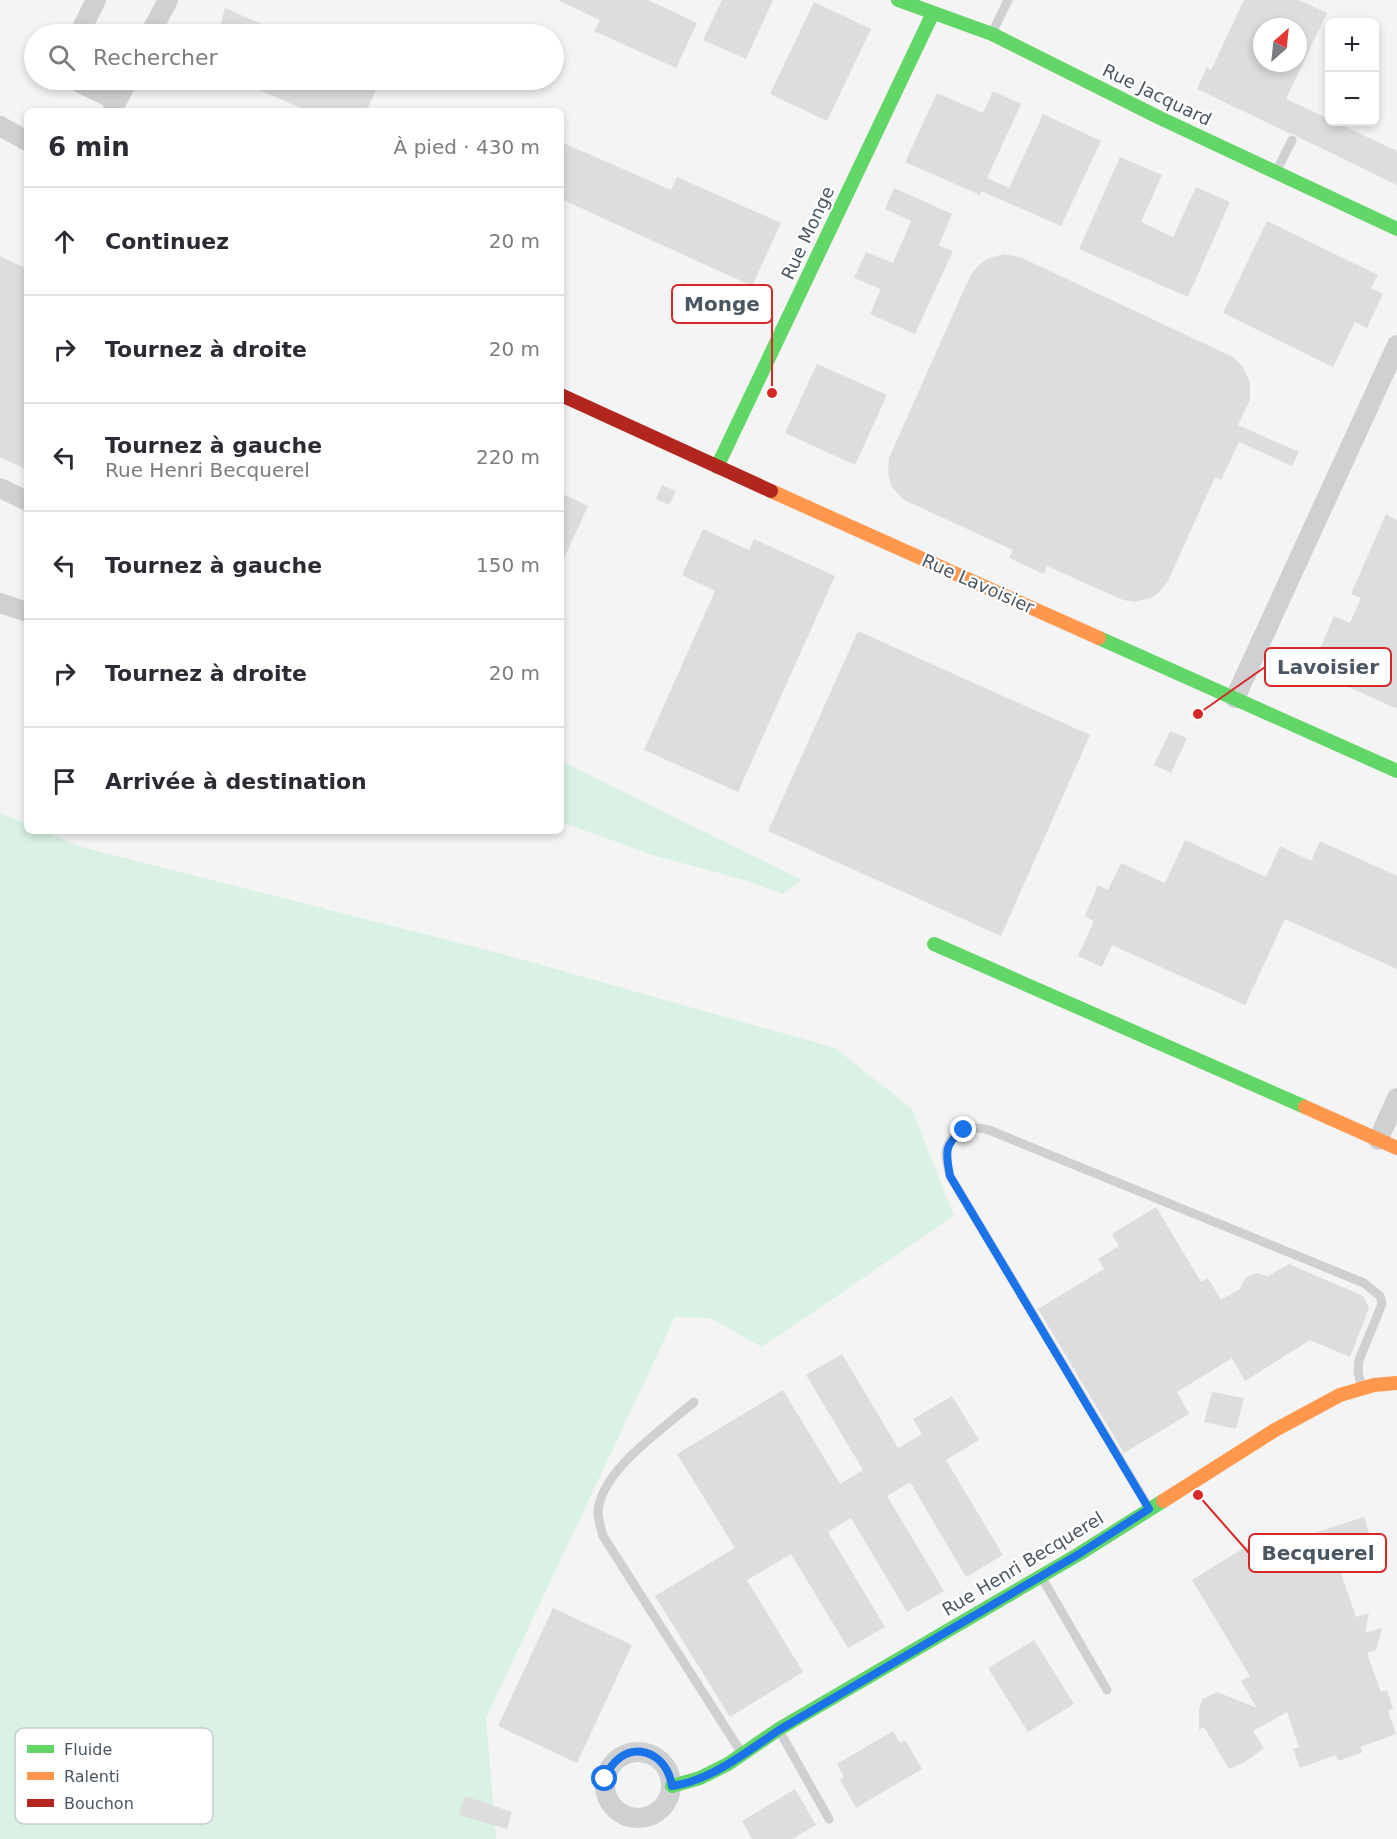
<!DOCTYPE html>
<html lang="fr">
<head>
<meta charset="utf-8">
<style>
	body { margin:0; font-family:"DejaVu Sans",sans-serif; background:#f7f7f7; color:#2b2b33 }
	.controls { position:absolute; right:18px; top:18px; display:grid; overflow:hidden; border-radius:9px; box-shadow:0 3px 9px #0003 }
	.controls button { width:54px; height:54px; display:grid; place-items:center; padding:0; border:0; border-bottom:2px solid #e1e1e2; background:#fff; color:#2b2b33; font:30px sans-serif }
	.compass { position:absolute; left:1253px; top:18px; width:54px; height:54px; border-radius:50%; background:#fff; box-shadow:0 3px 9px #0003; rotate:27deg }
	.stop { position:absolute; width:18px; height:18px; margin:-14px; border:4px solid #1a73e8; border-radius:50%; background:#fff }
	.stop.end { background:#1a73e8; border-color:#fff; box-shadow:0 2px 6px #0008 }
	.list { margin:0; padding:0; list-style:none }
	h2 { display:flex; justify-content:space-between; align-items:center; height:78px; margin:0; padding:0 24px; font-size:26px }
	h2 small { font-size:20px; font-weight:400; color:#7c7c81 }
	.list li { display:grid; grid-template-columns:39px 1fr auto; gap:18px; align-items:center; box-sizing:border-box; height:108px; padding:0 24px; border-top:2px solid #e1e1e2 }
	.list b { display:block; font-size:22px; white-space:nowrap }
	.list p { margin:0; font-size:20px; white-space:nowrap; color:#7c7c81 }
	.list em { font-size:20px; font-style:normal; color:#7c7c81 }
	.icon { flex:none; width:33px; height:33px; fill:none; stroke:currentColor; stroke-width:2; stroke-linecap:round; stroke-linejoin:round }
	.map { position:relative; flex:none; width:1397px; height:1839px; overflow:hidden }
	.search { position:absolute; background:#fff; box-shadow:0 3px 9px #0003; left:24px; top:24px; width:540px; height:66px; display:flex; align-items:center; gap:15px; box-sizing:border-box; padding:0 21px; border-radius:33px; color:#7c7c81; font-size:22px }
	.panel { position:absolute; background:#fff; box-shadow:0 3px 9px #0003; left:24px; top:108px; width:540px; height:726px; border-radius:9px }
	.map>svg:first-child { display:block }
	.green { fill:#d9f2e3 }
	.building { fill:#ddddde; fill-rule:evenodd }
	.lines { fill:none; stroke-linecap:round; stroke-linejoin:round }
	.lane { stroke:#ced0d2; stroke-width:9 }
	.street { stroke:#ced0d2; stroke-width:20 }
	.fast { stroke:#63d668; stroke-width:14 }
	.slow { stroke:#ff974d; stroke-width:14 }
	.jam { stroke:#b3261e; stroke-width:14 }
	.route { stroke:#1a73e8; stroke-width:8 }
	.labels { text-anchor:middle; stroke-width:4.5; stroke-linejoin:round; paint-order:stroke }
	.street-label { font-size:18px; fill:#4a5661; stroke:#fff }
	.key { fill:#fff; stroke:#c9ccd0; stroke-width:1.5 }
	.key-label { font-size:16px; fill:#4a5661 }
	.leader { fill:none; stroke:#d62828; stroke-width:2 }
	.callout-dot { fill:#d62828; stroke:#fff; stroke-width:2 }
	.callout { fill:#fff; stroke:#d62828; stroke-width:2 }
	.callout-label { font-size:20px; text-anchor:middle; font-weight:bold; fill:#4a5661 }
</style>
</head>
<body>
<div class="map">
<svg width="1397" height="1839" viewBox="0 0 1397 1839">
	<rect width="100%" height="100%" fill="#f4f4f4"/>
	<path class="green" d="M561,761L802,880L783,894L744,880L653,855L561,822Z
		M0,813L27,824V831H43L78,846L506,955L835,1048L912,1109L954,1216L762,1347L710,1318L675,1317L486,1718L496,1839H0Z"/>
	<path class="building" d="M558,0H648L697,23L676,68L594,31L600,20Z
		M722,0H773L746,59L703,40Z
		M1244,0H1299L1327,13L1286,99L1329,119V122H1335L1397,151V185L1298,137L1294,134H1291L1197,89L1207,67L1211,70ZM1262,27H1298V63H1262Z
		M814,2L871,29L827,121L770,94Z
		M225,8L284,34H218Z
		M236,80H381L366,111H308Z
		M993,91L1021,104L987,178L1009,188L1043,114L1101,141L1061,226L981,191L980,195L905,162L937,93L983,113Z
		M561,142L671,190L677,177L781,223L752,286L561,199Z
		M1120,157L1162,175L1141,222L1173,237L1196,187L1230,202L1188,297L1079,249Z
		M894,188L952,214L939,245L953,251L915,334L870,314L881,289L854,278L866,252L893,263L911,221L885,209Z
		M1267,221L1378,275L1371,288L1383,294L1367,328L1355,322L1333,367L1223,313Z
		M1004,254L1022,258L1233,357L1243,367L1250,383V400L1238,425L1299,452L1292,466L1239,442L1221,480L1215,477L1167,583L1160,591L1153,597L1135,602L1123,600L1047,566L1044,574L1009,558L1013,550L904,500L891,486L888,473L889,458L966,285L972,273L980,264L989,258Z
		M0,256L27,269V470L0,457Z
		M817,364L887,395L855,465L785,433Z
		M662,485L676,491L669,505L656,499Z
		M561,493L588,506L561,565Z
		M1386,514L1397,520V709L1311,670L1334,616L1350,623L1361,598L1351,594Z
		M703,529L749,550L754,539L835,576L738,792L644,750L715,591L682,575Z
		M858,631L1090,735L1001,936L768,831Z
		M1170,731L1187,738L1171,773L1154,765Z
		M1185,840L1266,877L1280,846L1311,861L1320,841L1397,876V969L1285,919L1245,1005L1112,945L1102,967L1078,956L1094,921L1085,916L1098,885L1108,890L1121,863L1165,883Z
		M1156,1207L1201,1282L1208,1278L1221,1300L1240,1289L1244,1280L1249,1276L1256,1273L1268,1276L1289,1264L1363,1296L1369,1308L1350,1357L1310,1340L1245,1381L1232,1358L1177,1392L1189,1414L1124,1453L1038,1309L1104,1269L1098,1259L1119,1246L1112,1234Z
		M842,1354L898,1448L922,1434L913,1419L952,1396L979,1440L946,1460L1003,1555L966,1577L910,1482L887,1496L944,1591L907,1612L851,1518L828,1532L885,1627L848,1648L791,1554L747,1580L803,1672L730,1717L655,1596L735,1548L677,1454L783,1390L840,1484L863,1470L806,1375Z
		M1212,1392L1244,1398L1236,1429L1204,1422Z
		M1364,1517L1378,1561L1341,1573L1356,1617L1369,1613L1365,1633L1382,1628L1376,1650L1367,1653L1381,1692L1387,1690L1393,1709L1388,1711L1396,1734L1360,1747L1363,1752L1338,1761L1336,1755L1300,1768L1293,1749L1299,1747L1287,1712L1253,1731L1264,1748L1245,1762L1229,1769L1204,1727L1199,1730V1710L1201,1703L1203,1699L1217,1692L1257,1708L1241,1681L1250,1676L1192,1580L1247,1546L1251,1553Z
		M553,1608L632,1645L577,1763L498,1726Z
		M1034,1640L1074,1704L1028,1732L988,1668Z
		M893,1731L900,1743L905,1740L922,1769L856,1808L840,1780L844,1777L837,1764Z
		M795,1789L816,1825L792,1839H752L742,1821Z
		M465,1796L512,1812L507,1829L459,1815Z"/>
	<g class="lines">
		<path class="lane" d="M992,33L1008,0
			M1277,170L1292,140
			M694,1402C664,1428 600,1471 598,1512C598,1520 601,1528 603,1536L741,1752
			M1148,1506L950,1176C948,1168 945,1158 946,1151C951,1129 971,1125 989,1130L1364,1283L1380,1296L1382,1304L1359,1360L1358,1372L1361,1385
			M1042,1578L1107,1690
			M780,1732L829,1819"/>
		<path class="street" d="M79,34L96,0
			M150,34L168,0
			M74,80L117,101
			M112,111L128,80
			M0,126L27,141
			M0,488L27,501
			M0,603L27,612
			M1235,698L1397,345
			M1378,1140L1397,1098
			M605 1785a33 33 0 1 1 66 0a33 33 0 1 1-66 0Z"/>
		<path class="fast" d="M898,0L992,34L1160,118L1397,229
			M717,467L932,15
			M1099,638L1397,771
			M934,944L1305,1107
			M672,1786L700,1778L728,1764L779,1729L1079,1554L1163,1501"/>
		<path class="slow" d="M771,491L1099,638
			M1305,1107L1397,1148
			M1163,1501L1275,1430L1340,1395L1374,1385L1397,1383"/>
		<path class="jam" d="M561,395L771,491"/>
	</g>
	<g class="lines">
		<path class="route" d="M605,1779C619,1739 665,1744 672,1786C710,1781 748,1751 779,1730L1079,1554L1149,1509L950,1176C946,1154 943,1144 964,1130"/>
	</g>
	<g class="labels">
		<g class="street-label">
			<text transform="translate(1157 95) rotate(26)" y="6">Rue Jacquard</text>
			<text transform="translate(808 233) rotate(-65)" y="6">Rue Monge</text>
			<text transform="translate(978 584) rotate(24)" y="6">Rue Lavoisier</text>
			<text transform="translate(1023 1564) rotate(-31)" y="6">Rue Henri Becquerel</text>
		</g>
	</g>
	<rect x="15" y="1728" width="198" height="96" rx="9" class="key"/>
	<rect x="27" y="1745" width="27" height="8" fill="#63d668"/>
	<rect x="27" y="1772" width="27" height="8" fill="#ff974d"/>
	<rect x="27" y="1799" width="27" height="8" fill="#b3261e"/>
	<g class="key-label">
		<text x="64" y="1755">Fluide</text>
		<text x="64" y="1782">Ralenti</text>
		<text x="64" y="1809">Bouchon</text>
	</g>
	<path class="leader" d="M772 393L772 304M1198 714L1265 667M1198 1495L1249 1553"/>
	<g class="callout-dot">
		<circle cx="772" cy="393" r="6"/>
		<circle cx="1198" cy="714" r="6"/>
		<circle cx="1198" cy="1495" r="6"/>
	</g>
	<g class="callout">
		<rect x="672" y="285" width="100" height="38" rx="6"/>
		<rect x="1265" y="648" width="126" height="38" rx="6"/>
		<rect x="1249" y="1534" width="137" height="38" rx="6"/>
	</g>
	<g class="callout-label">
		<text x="722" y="311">Monge</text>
		<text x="1328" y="674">Lavoisier</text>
		<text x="1318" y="1560">Becquerel</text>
	</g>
</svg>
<div class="controls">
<button>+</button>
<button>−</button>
</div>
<svg class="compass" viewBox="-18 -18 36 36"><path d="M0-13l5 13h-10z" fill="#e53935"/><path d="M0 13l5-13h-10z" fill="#7c7c81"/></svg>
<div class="stop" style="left:605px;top:1779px"></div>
<div class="stop end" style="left:964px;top:1130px"></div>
<div class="search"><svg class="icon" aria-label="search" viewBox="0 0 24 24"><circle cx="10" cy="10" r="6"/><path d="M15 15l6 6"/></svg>Rechercher</div>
<section class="panel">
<h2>6 min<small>À pied · 430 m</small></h2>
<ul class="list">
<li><svg class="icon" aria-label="ahead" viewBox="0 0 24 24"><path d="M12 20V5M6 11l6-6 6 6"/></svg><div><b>Continuez</b></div><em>20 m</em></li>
<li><svg class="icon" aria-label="right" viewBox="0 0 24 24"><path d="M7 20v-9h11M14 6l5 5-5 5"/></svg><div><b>Tournez à droite</b></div><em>20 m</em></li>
<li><svg class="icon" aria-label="left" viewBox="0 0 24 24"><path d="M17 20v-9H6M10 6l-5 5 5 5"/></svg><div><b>Tournez à gauche</b><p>Rue Henri Becquerel</p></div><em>220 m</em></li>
<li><svg class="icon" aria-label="left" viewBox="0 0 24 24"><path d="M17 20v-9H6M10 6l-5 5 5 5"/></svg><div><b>Tournez à gauche</b></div><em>150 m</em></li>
<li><svg class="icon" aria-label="right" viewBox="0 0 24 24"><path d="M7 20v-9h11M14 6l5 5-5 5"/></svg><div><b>Tournez à droite</b></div><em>20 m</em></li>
<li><svg class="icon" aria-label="arrive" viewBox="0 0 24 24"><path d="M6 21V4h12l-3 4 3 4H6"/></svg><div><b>Arrivée à destination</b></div></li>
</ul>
</section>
</div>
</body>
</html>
